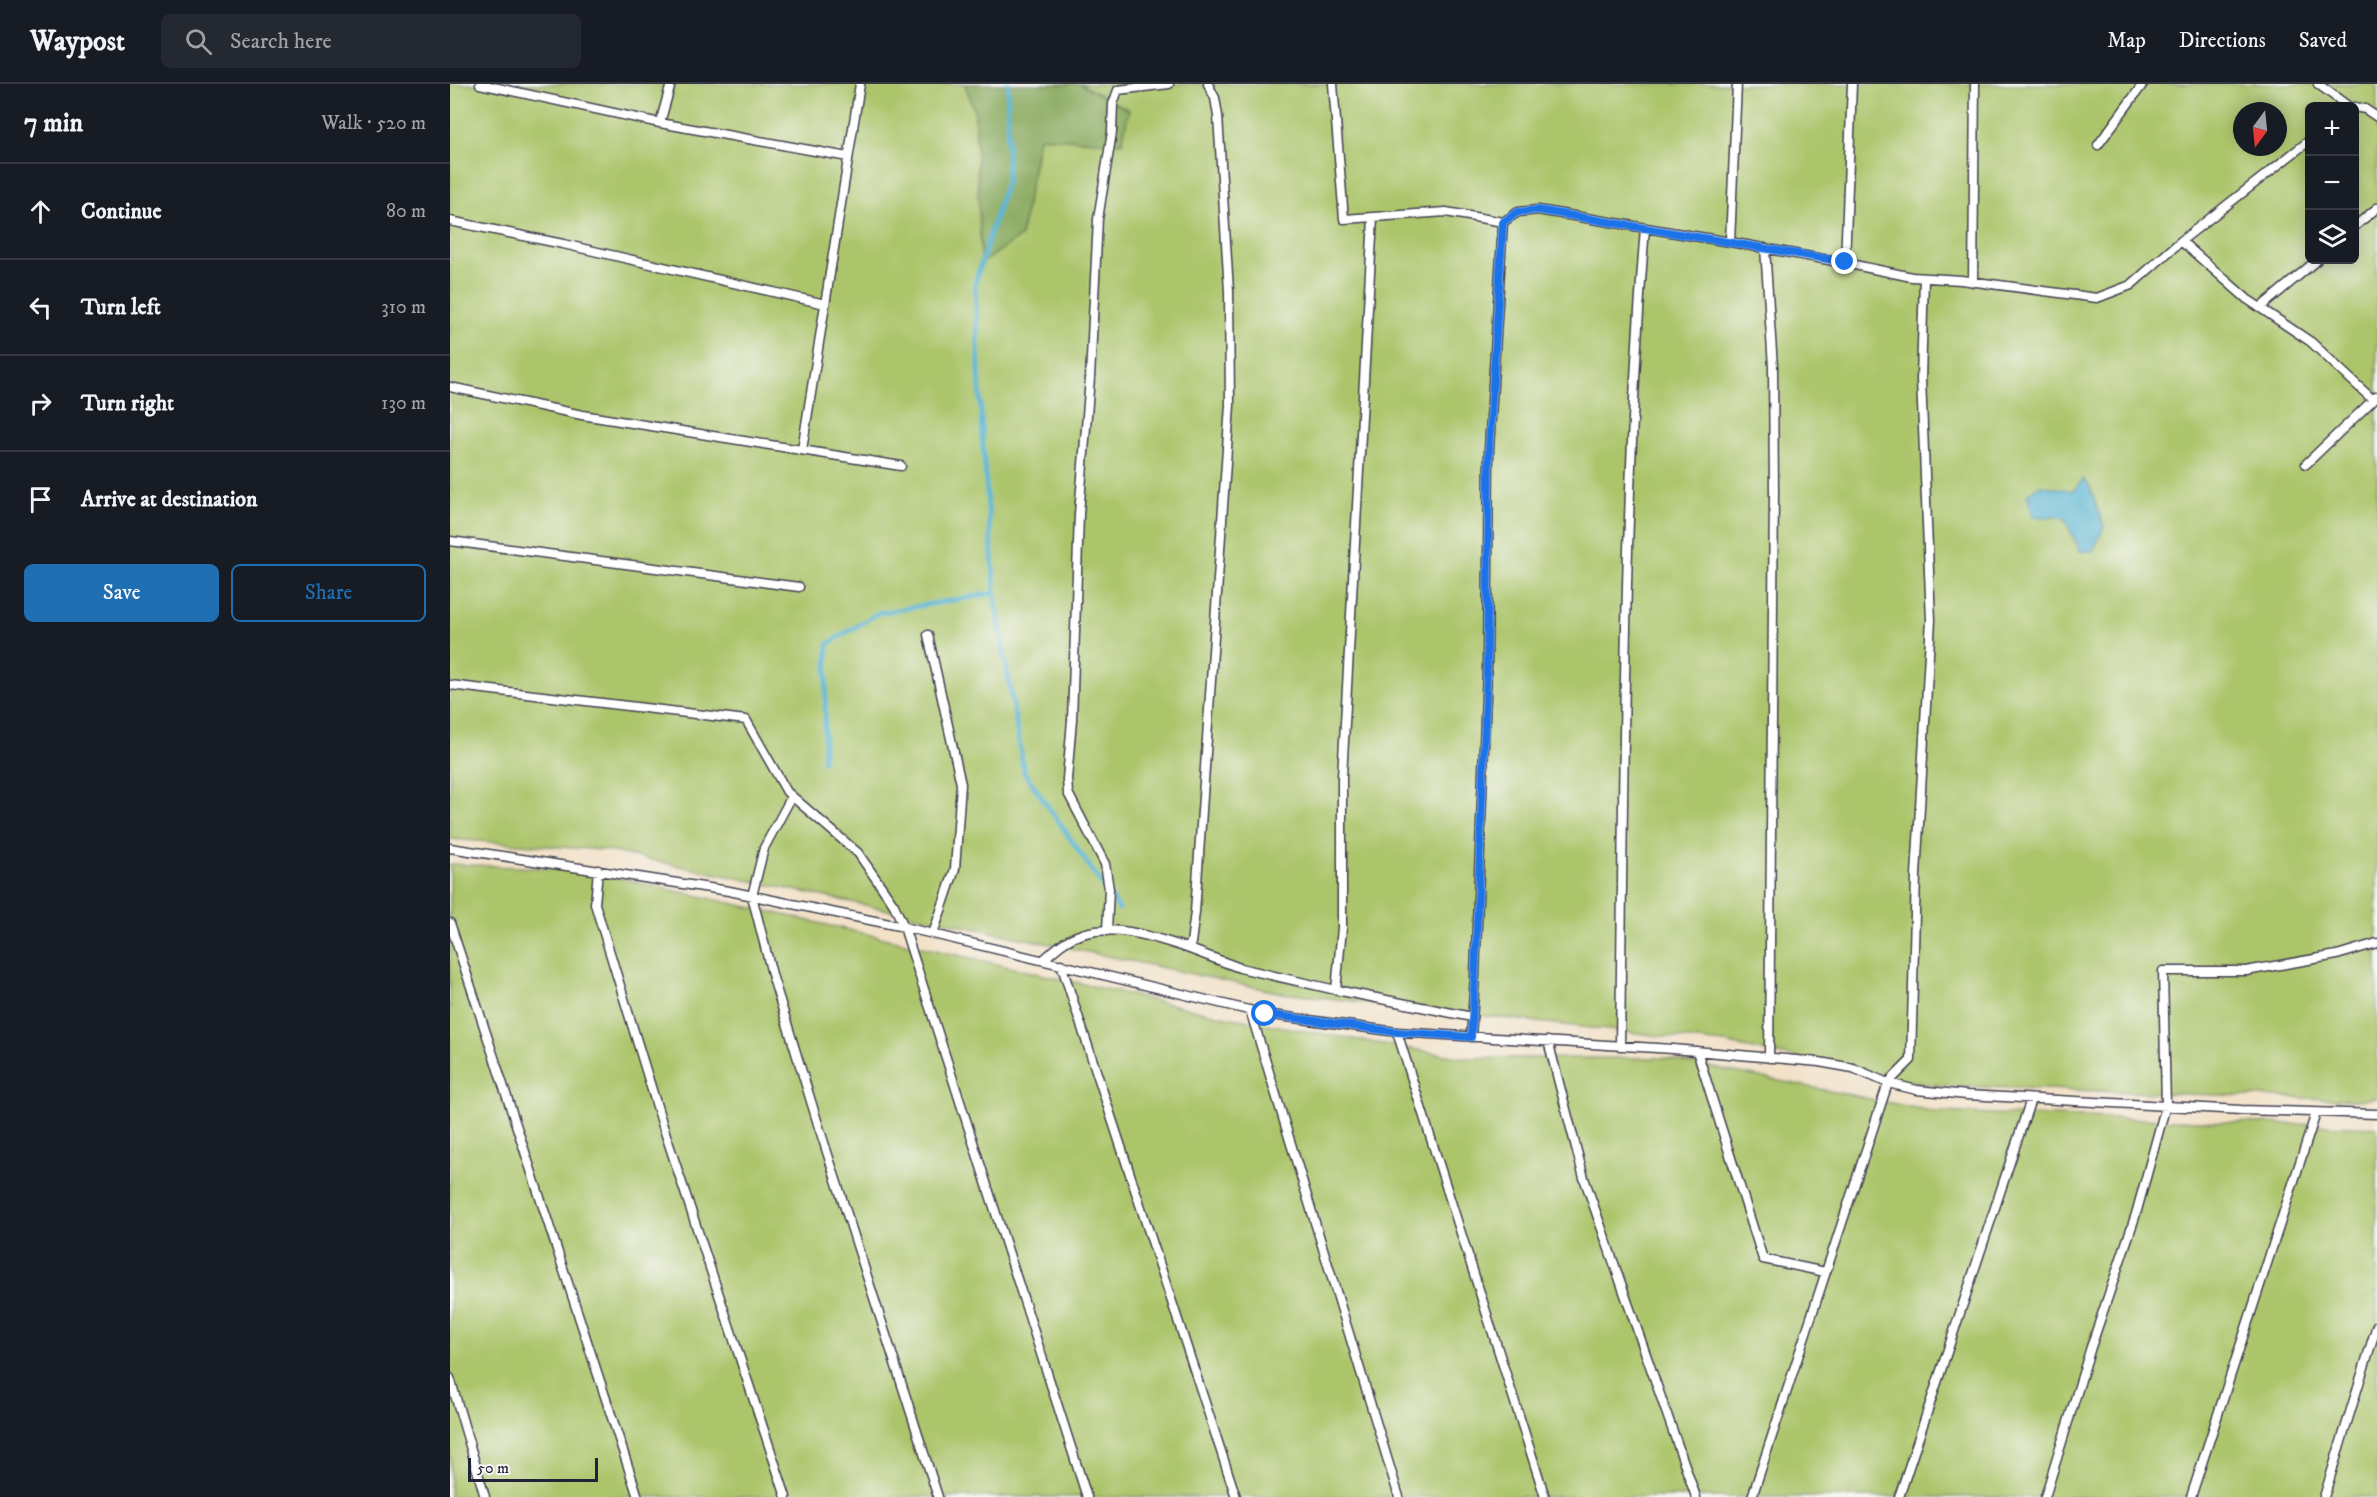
<!DOCTYPE html>
<html lang="en">
<head>
<meta charset="utf-8">
<style>
	body { margin:0; font-family:"IM FELL DW Pica",serif; background:#242831; color:#f1f3f6 }
	.controls { position:absolute; right:18px; top:18px; display:grid; overflow:hidden; border-radius:9px; box-shadow:0 3px 15px #0003 }
	.controls button { width:54px; height:54px; display:grid; place-items:center; padding:0; border:0; border-bottom:2px solid #363941; background:#171b24; color:#f1f3f6; font:30px sans-serif }
	.compass { position:absolute; left:1783px; top:18px; width:54px; height:54px; border-radius:50%; background:#171b24; box-shadow:0 3px 15px #0003; rotate:195deg }
	.scale { position:absolute; left:18px; bottom:15px; width:130px; box-sizing:border-box; padding-left:6px; border:3px solid #22223b; border-top:0; font-size:16px; line-height:21px; white-space:nowrap; color:#22223b; -webkit-text-stroke:4px #f6f6f2; paint-order:stroke }
	.stop { position:absolute; width:18px; height:18px; margin:-14px; border:4px solid #1a73e8; border-radius:50%; background:#fff }
	.stop.end { background:#1a73e8; border-color:#fff; box-shadow:0 2px 6px #0008 }
	.list { margin:0; padding:0; list-style:none }
	h2 { display:flex; justify-content:space-between; align-items:center; height:78px; margin:0; padding:0 24px; font-size:26px }
	h2 small { font-size:20px; font-weight:400; color:#9ea1a6 }
	.list li { display:grid; grid-template-columns:39px 1fr auto; gap:18px; align-items:center; box-sizing:border-box; height:96px; padding:0 24px; border-top:2px solid #363941 }
	.list b { display:block; font-size:22px; white-space:nowrap }
	.list em { font-size:20px; font-style:normal; color:#9ea1a6 }
	.actions { display:flex; gap:12px; padding:18px 24px }
	.actions a { flex:1; padding:14px 0; border:2px solid #1f6fb2; border-radius:9px; text-align:center; font-size:21px; color:#1f6fb2 }
	.actions .main { background:#1f6fb2; color:#fff }
	.icon { flex:none; width:33px; height:33px; fill:none; stroke:currentColor; stroke-width:2; stroke-linecap:round; stroke-linejoin:round }
	.map { position:relative; flex:none; width:1927px; height:1413px; overflow:hidden }
	header { display:flex; align-items:center; gap:36px; box-sizing:border-box; height:84px; padding:0 30px; background:#171b24; border-bottom:2px solid #363941 }
	header strong { font-size:28px }
	nav { display:flex; gap:33px; margin-inline-start:auto; font-size:21px }
	.search { width:420px; height:54px; background:#242831; display:flex; align-items:center; gap:15px; box-sizing:border-box; padding:0 21px; border-radius:9px; color:#9ea1a6; font-size:22px }
	main { display:flex }
	aside { flex:1; background:#171b24 }
	.map>svg:first-child { display:block }
	.green { fill:#acc56b; stroke:#677453; stroke-width:1.5; fill-rule:evenodd }
	.forest { fill:#89aa5f; stroke:#56664d; stroke-width:1.5 }
	.water { fill:#50b1cf; stroke:#396a85; stroke-width:1.5 }
	.lines { fill:none; stroke-linecap:round; stroke-linejoin:round }
	.stream { stroke:#50b1cf; stroke-width:5 }
	.service-casing { stroke:#413f50; stroke-width:11 }
	.service { stroke:#fff; stroke-width:8 }
	.route { stroke:#1a73e8; stroke-width:8 }
</style>
</head>
<body>
<header>
<strong>Waypost</strong>
<div class="search"><svg class="icon" aria-label="search" viewBox="0 0 24 24"><circle cx="10" cy="10" r="6"/><path d="M15 15l6 6"/></svg>Search here</div>
<nav><a>Map</a><a>Directions</a><a>Saved</a></nav>
</header>
<main>
<aside>
<h2>7 min<small>Walk · 520 m</small></h2>
<ul class="list">
<li><svg class="icon" aria-label="ahead" viewBox="0 0 24 24"><path d="M12 20V5M6 11l6-6 6 6"/></svg><div><b>Continue</b></div><em>80 m</em></li>
<li><svg class="icon" aria-label="left" viewBox="0 0 24 24"><path d="M17 20v-9H6M10 6l-5 5 5 5"/></svg><div><b>Turn left</b></div><em>310 m</em></li>
<li><svg class="icon" aria-label="right" viewBox="0 0 24 24"><path d="M7 20v-9h11M14 6l5 5-5 5"/></svg><div><b>Turn right</b></div><em>130 m</em></li>
<li><svg class="icon" aria-label="arrive" viewBox="0 0 24 24"><path d="M6 21V4h12l-3 4 3 4H6"/></svg><div><b>Arrive at destination</b></div></li>
</ul>
<div class="actions"><a class="main">Save</a><a>Share</a></div>
</aside>
<div class="map">
<svg width="1927" height="1413" viewBox="0 0 1927 1413">
	<rect width="100%" height="100%" fill="#f6f6f2"/>
	<filter id="ink" filterUnits="userSpaceOnUse"><feTurbulence type="fractalNoise" baseFrequency=".0167" numOctaves="2"/><feDisplacementMap in="SourceGraphic" scale="12" xChannelSelector="R" yChannelSelector="G"/><feConvolveMatrix kernelMatrix="1 2 1 2 8 2 1 2 1" color-interpolation-filters="sRGB"/></filter>
	<filter id="wash" filterUnits="userSpaceOnUse"><feTurbulence type="fractalNoise" baseFrequency=".008" numOctaves="4" result="noise"/><feDisplacementMap in="SourceGraphic" scale="24" xChannelSelector="R" yChannelSelector="G"/><feGaussianBlur stdDeviation="1.35" result="paint"/><feColorMatrix in="noise" values="0 0 0 0 0 0 0 0 0 0 0 0 0 0 0 0 0 1.4 0 .05"/><feComposite in="paint" operator="in"/></filter>
	<g filter="url(#wash)">
		<rect width="100%" height="100%" fill="#f2e1c7"/>
		<path class="green" d="M0,0H515L525,27L532,179L571,152L589,53L630,0H1927V1014L1909,1016L1480,1001L1274,959L832,909L154,766L0,755ZM1860,22H1904V176H1860ZM1792,27H1828V63H1792Z
			M0,780L132,786L321,828L776,933L1014,974H1214L1486,1028L1927,1043V1413H0Z"/>
		<path class="forest" d="M515,0H630L679,26L672,59L589,53L571,152L531,179L525,28Z"/>
		<path class="water" d="M1633,395L1639,401L1654,443L1643,467H1630L1614,433H1583L1577,410L1590,401L1623,407Z"/>
		<g class="lines">
			<path class="stream" d="M558,0L557,95L525,199L532,351L546,520L574,688L669,825
				M373,677L378,560L428,529L545,509"/>
		</g>
	</g>
	<g filter="url(#ink)">
		<g class="lines">
			<g class="service-casing">
				<path id="service" d="M30,0L210,39L398,73
					M883,0L894,135L996,128L1053,138
					M1868,0L1898,22
					M1904,23L1915,25L1927,33
					M210,39L221,0
					M1648,61L1693,0
					M0,137L113,160L375,220
					M1904,143L1927,124
					M1731,157L1797,215L1861,258L1923,316L1927,312
					M1280,158L1395,179L1402,0
					M1315,164L1323,283L1324,408L1319,974
					M1395,179L1462,193L1511,196L1647,214L1681,201L1731,157L1860,56
					M1523,198L1525,0
					M1810,224L1867,176
					M0,303L132,331L451,382
					M352,366L410,0
					M1856,380L1923,316
					M0,457L349,503
					M478,551L511,700L505,785L483,850
					M0,601L296,636L337,708L408,769L444,821L454,843L637,1413
					M342,712L314,764L302,812L323,894L368,1040L488,1413
					M0,764L279,807L454,843L815,930L947,948L1223,965L1369,978L1403,984L1438,999L1467,1006L1517,1011L1791,1026L1927,1030
					M148,786L145,820L213,1042L336,1413
					M0,839L188,1413
					M657,847L659,805L655,780L618,709L617,695L622,636L629,430L640,294L648,135L662,48L663,20L668,6L719,0
					M737,864L790,884L886,906L892,844V693L923,134
					M593,876C600,870 607,863 615,858C651,834 701,852 737,864L741,859L745,828L780,321L779,207L768,32L765,14L758,0
					M611,880L786,1413
					M886,906L1022,933
					M800,926L949,1413
					M947,948L1095,1413
					M1021,953L1025,891L1037,586L1039,365L1053,138L1068,128L1088,126L1280,158L1287,0
					M1098,957L1134,1094L1246,1413
					M1170,962C1174,689 1173,416 1195,144
					M1247,967L1313,1175L1375,1188
					M0,1294L35,1413
					M1302,1413L1438,999L1461,976L1466,791L1481,536L1471,295L1474,194
					M1449,1413L1581,1015
					M1595,1413L1641,1263L1686,1130L1716,1021L1713,887H1796L1887,871L1927,859
					M1741,1413L1866,1029
					M1874,1413L1927,1241"/>
			</g>
			<use href="#service" class="service"/>
		</g>
	</g>
	<g class="lines" filter="url(#ink)">
		<path class="route" d="M815,930L947,948L1021,953L1025,891L1037,586L1039,364L1053,138L1068,128L1088,126L1395,178"/>
	</g>
</svg>
<div class="controls">
<button>+</button>
<button>−</button>
<button><svg class="icon" aria-label="layers" viewBox="0 0 24 24"><path d="M12 4l9 5-9 5-9-5zM3 14l9 5 9-5"/></svg></button>
</div>
<svg class="compass" viewBox="-18 -18 36 36"><path d="M0-13l5 13h-10z" fill="#e53935"/><path d="M0 13l5-13h-10z" fill="#9ea1a6"/></svg>
<div class="scale">50 m</div>
<div class="stop" style="left:815px;top:930px"></div>
<div class="stop end" style="left:1395px;top:178px"></div>
</div>
</main>
</body>
</html>
